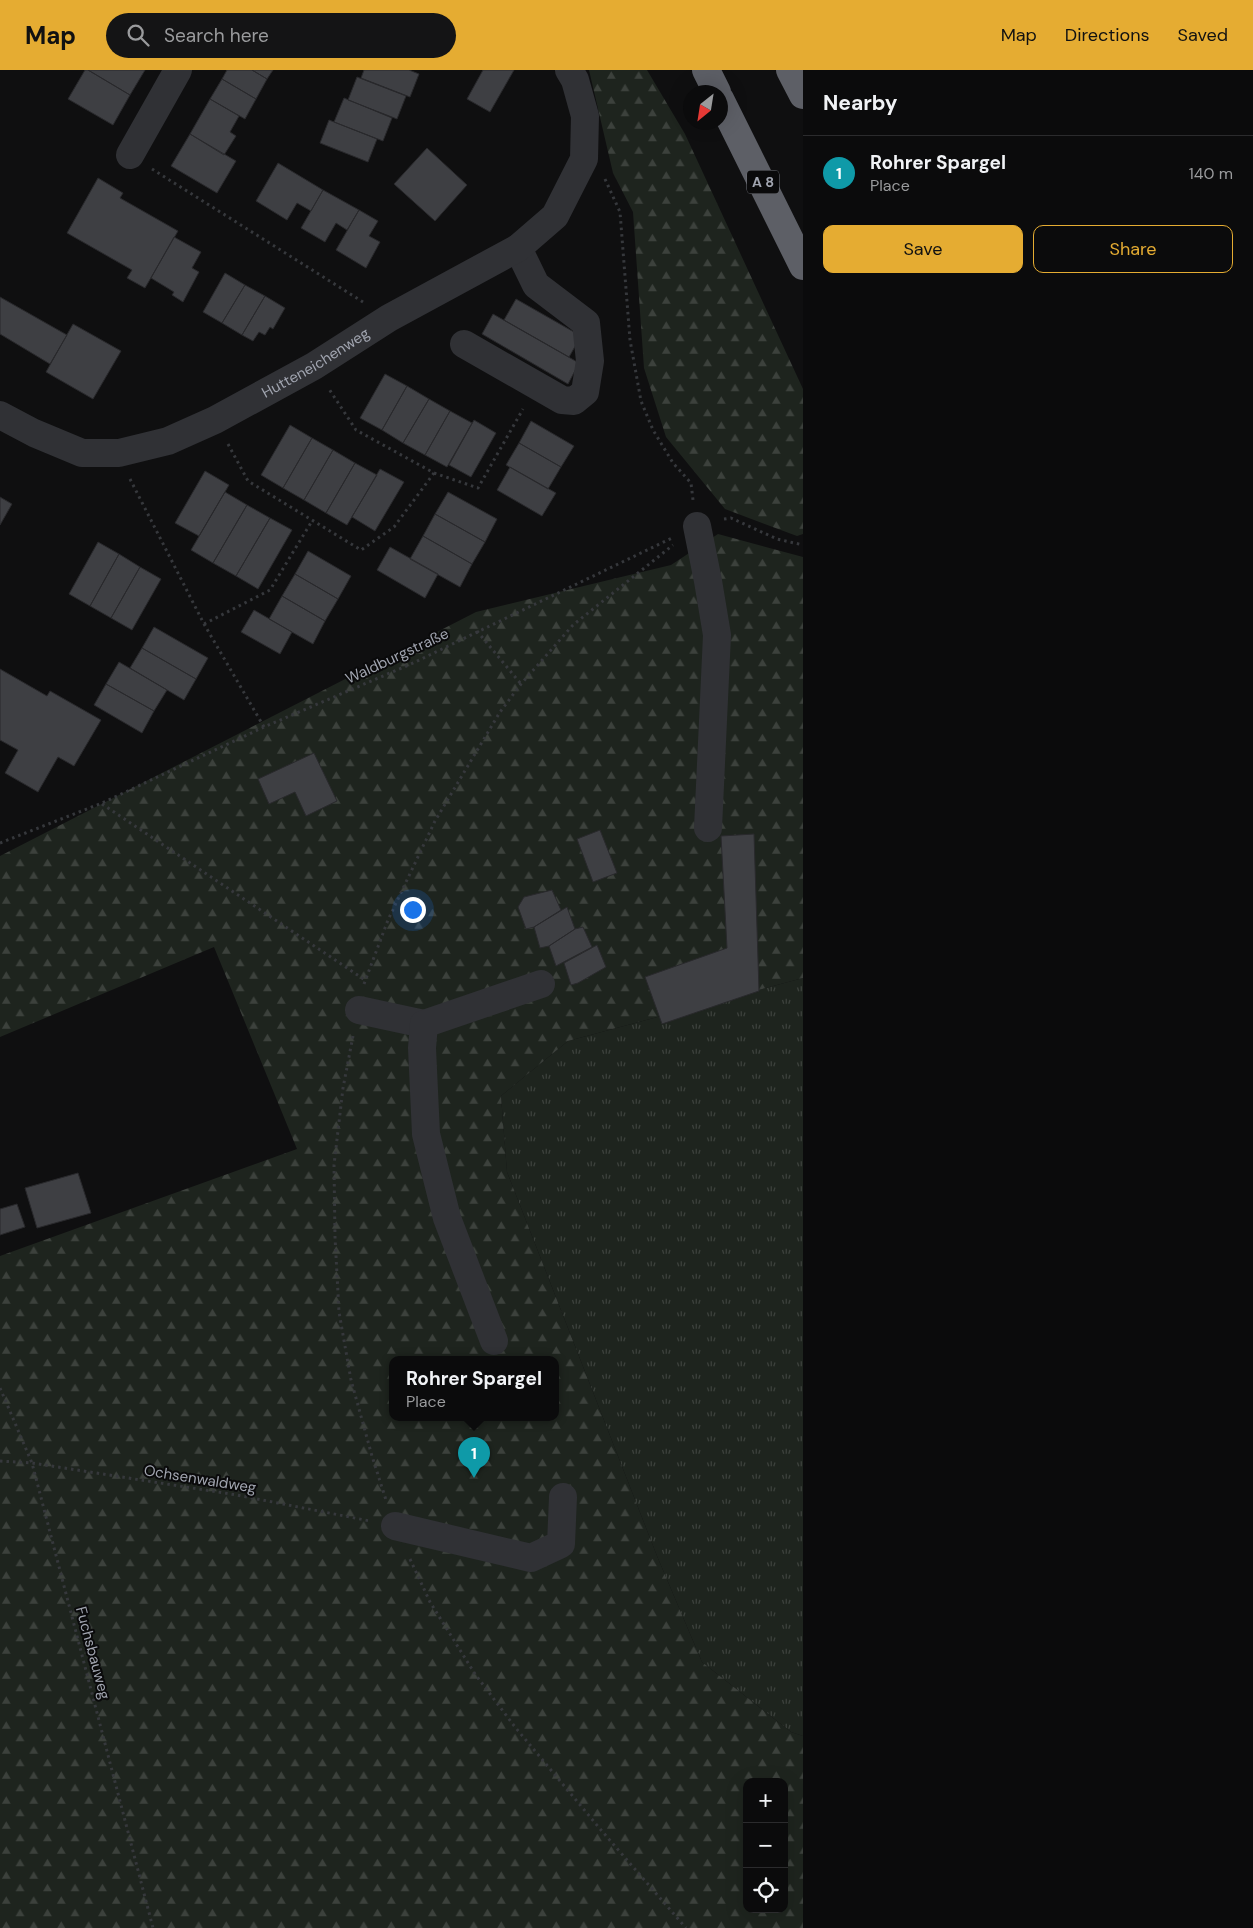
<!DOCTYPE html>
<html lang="en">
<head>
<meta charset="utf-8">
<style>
	body { margin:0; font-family:"DM Sans",sans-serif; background:#141415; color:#f1f3f6 }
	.controls { position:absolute; right:15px; bottom:15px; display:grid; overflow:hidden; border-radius:10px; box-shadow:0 5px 20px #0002 }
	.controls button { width:45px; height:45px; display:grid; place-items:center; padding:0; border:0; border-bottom:1px solid #2b2b2d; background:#0b0b0c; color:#f1f3f6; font:25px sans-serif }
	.compass { position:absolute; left:683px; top:15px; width:45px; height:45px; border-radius:50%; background:#0b0b0c; box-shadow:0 5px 20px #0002; rotate:210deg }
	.you { position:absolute; left:412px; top:839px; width:18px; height:18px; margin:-12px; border:4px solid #fff; border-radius:50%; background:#1a73e8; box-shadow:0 0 0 8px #1a73e833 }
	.badge { display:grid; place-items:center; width:32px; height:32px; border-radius:50%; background:#e5ac32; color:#fff; font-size:16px; font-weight:700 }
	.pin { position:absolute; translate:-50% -41px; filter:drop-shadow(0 1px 2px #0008) }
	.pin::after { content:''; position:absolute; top:26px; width:18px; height:15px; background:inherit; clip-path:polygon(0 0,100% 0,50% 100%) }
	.popup { position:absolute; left:389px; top:1286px; width:170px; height:65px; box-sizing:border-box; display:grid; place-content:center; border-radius:10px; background:#0b0b0c; filter:drop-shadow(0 1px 4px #0005); font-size:16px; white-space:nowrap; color:#9a9b9d }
	.popup b { font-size:19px; color:#f1f3f6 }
	.popup::after { content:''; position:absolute; left:50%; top:100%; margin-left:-10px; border:10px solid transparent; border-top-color:#0b0b0c }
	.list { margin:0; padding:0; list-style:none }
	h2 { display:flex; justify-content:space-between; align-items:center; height:65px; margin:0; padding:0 20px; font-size:21px }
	h2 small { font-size:16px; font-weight:400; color:#9a9b9d }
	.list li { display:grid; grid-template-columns:32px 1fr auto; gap:15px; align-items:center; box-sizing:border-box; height:75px; padding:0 20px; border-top:1px solid #2b2b2d }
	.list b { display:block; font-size:19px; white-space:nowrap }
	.list p { margin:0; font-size:16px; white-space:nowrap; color:#9a9b9d }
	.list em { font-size:16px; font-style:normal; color:#9a9b9d }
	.actions { display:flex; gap:10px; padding:15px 20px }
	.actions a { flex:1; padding:11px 0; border:1px solid #e5ac32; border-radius:10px; text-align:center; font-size:18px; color:#e5ac32 }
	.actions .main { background:#e5ac32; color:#111 }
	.icon { flex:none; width:28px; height:28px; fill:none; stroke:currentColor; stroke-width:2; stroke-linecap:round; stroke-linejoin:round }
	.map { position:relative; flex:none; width:803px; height:1858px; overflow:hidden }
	header { display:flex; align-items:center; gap:30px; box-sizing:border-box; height:70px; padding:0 25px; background:#e5ac32; color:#111 }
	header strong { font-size:24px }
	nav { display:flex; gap:28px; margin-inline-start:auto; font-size:18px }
	.search { width:350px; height:45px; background:#141415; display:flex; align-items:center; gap:12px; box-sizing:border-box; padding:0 18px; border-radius:28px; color:#9a9b9d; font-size:19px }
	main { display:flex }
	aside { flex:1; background:#0b0b0c }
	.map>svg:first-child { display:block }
	.grass { fill:url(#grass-tufts) }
	.forest { fill:url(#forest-firs); fill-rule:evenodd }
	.building { fill:#3e3f43; stroke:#29292c }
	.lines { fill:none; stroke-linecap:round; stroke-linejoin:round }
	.path { stroke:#36383c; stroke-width:3; stroke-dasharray:2.5 4; stroke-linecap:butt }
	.minor { stroke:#303135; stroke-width:28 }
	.highway { stroke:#5d5f66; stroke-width:28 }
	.labels { text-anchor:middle; stroke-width:4; stroke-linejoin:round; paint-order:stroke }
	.shield { fill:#0a0a0b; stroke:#74767e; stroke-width:1 }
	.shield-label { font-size:14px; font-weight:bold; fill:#a1a5b0 }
	.street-label { font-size:15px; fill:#a1a5b0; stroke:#0a0a0b }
</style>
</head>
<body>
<header>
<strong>Map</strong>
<div class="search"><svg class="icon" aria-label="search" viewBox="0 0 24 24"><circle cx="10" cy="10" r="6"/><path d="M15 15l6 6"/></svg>Search here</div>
<nav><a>Map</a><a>Directions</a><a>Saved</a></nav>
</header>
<main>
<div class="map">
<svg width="803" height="1858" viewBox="0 0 803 1858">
	<defs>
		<pattern id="grass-tufts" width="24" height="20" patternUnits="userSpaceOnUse" patternTransform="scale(1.25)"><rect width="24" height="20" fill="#1e241e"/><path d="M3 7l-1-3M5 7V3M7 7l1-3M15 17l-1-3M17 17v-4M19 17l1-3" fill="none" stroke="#3c413c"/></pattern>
		<pattern id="forest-firs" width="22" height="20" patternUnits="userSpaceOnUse" patternTransform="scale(1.25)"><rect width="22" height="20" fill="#1e241e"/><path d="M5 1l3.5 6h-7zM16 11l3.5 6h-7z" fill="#3c413c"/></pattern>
	</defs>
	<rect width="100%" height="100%" fill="#0f0f10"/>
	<path class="grass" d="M803,908V1666L791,1662L702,1592L657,1486L507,1102L501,1026L568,971Z"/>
	<path class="forest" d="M589,0H647L685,64L803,319V464L797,466L725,439L666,367L644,298L633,142L613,103Z
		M718,464L803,487V908L568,971L501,1026L507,1102L657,1486L702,1592L791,1662L803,1666V1858H0V1186L297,1079L214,877L0,967V786L476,542L671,495ZM393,1289H555V1347H393ZM747,1712H784V1839H747Z"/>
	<path class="building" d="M85,0H88L130,25L113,55L68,29Z
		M88,0H145L130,25Z
		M227,0H252L267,9L256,29L222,9Z
		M252,0H273L267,9Z
		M364,0H409L419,4L410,27L361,8Z
		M483,0H514L490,42L467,29Z
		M357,7L406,26L397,49L348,30Z
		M222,9L256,29L245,49L210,29Z
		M344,28L392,48L383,71L334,52Z
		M210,29L239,46L230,62L236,66L224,85L190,64Z
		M329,50L377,69L368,92L320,73Z
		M190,64L236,91L217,123L171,96Z
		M427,78L467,115L435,151L394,114Z
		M278,93L323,120L311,141L297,133L287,150L256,131Z
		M98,108L123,123L120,128L178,161L145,218L127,208L132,200L67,163Z
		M323,120L359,140L347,160L336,153L325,172L301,158Z
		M359,140L378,151L369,166L380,172L366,198L336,180Z
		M174,167L201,182L192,198L199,202L183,232L172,225L174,222L151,208Z
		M225,203L245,215L222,253L203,242Z
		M245,215L265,226L242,265L222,253Z
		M265,226L285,238L273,259L270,257L265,265L259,262L253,271L242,265Z
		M0,227L67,265L50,294L0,264Z
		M516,229L581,266L569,287L504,250Z
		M493,244L579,293L568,314L482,264Z
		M73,254L121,281L93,329L46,302Z
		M385,304L407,316L382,360L360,348Z
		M407,316L429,329L403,373L382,360Z
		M429,329L450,341L425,385L403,373Z
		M450,341L472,353L447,397L425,385Z
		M474,350L496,363L471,407L449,395Z
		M531,351L574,376L561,397L519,373Z
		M290,355L312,368L283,418L261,405Z
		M312,368L333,380L304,430L283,418Z
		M519,373L561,397L548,419L506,395Z
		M333,380L355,393L326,443L304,430Z
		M355,393L377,405L347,455L326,443Z
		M510,397L556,423L542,446L497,420Z
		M380,399L404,412L375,461L352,447Z
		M205,401L229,415L199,466L175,453Z
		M225,422L247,435L213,493L191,480Z
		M448,422L497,449L485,472L435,444Z
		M0,427L12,434L0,455Z
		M247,435L270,448L236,506L213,493Z
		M435,444L485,472L472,494L423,466Z
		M270,448L292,460L258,519L236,506Z
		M423,466L472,494L460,517L410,489Z
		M98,472L119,484L90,536L69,524Z
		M390,477L438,504L425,528L377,500Z
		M308,481L351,506L338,529L295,504Z
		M119,484L140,497L111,548L90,536Z
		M140,497L161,509L132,560L111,548Z
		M295,504L338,529L325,551L282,526Z
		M282,526L325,551L313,574L269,549Z
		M254,540L292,562L280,584L241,562Z
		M154,557L208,588L196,609L142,578Z
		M142,578L196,609L184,630L130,598Z
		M119,592L167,620L154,641L106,614Z
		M0,599L47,626L50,621L101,650L74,696L58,687L38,722L5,703L18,680L0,670Z
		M106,614L154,641L142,663L94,635Z
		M314,683L337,731L306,746L295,722L269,734L258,709Z
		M600,760L617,803L593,812L577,769Z
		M754,764L759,921L662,954L645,907L727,878L721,766Z
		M552,820L561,840L534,857L526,859L518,837L524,827Z
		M567,837L575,859L549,876L540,878L534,857Z
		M583,857L592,877L556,896L549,876L575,859Z
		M597,875L606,897L578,913L571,915L564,893Z
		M78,1103L91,1143L37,1158L25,1118Z
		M17,1134L25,1157L0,1165V1139Z"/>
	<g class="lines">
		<path class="path" d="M152,99L363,232
			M605,109L620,142L630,270L641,331L653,360L673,393L691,413L693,430
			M228,374L248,411L361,480L394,457L434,403L356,360L329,319
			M434,403L478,418L523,339
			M130,409L204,554L264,657
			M724,449L731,448L777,469L803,475
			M204,554L270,520L312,451
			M477,561L521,614
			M102,734L365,910
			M0,773L102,733L264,657L411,594L672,468
			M364,914L388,850L435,751L500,642L521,614L573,555L673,475
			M353,966L343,1018L334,1095L335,1167L339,1242L351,1310L372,1386L386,1430
			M0,1318L32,1393L153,1858
			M0,1391L32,1393L237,1425L370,1451
			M410,1489L430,1532L475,1604L515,1657L601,1760L686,1858"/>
		<g class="minor">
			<path d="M130,85L178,0"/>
			<path d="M464,274L562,330L574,331L585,322L590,291L586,253L536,215L518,178"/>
			<path id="s1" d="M0,345L34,363L82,383H119L168,371L215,350L314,296L389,248L518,178L555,146L584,89L585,46L575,10L569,0"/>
			<path d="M697,456L708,511L717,565L708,758"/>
			<path d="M359,940L424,954"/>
			<path d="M494,1271L447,1148L426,1064L422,978L424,954L541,914"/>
			<path d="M395,1456L531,1488L561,1474L563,1427"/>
		</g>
		<path class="highway" d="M706,0L717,22
			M790,0L803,25
			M720,29L803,196"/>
	</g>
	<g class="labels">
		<rect class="shield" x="747" y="100.5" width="32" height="23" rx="4"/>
		<g class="shield-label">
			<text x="763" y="117">A 8</text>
		</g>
		<g class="street-label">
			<text dy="5" stroke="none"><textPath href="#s1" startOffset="345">Hutteneichenweg</textPath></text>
			<text transform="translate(397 586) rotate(-25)" y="5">Waldburgstraße</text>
			<text transform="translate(200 1409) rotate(9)" y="5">Ochsenwaldweg</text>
			<text transform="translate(93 1583) rotate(75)" y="5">Fuchsbauweg</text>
		</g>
	</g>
</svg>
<div class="controls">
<button>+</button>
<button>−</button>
<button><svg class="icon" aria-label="locate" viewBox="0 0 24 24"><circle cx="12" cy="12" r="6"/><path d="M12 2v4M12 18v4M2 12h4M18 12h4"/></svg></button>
</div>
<svg class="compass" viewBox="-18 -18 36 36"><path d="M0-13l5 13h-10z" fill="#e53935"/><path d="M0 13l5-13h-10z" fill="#9a9b9d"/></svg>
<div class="you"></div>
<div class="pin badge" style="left:474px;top:1408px;background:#0f9aa8">1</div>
<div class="popup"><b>Rohrer Spargel</b>Place</div>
</div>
<aside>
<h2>Nearby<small></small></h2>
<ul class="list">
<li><span class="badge" style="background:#0f9aa8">1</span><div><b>Rohrer Spargel</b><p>Place</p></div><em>140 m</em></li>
</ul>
<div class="actions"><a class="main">Save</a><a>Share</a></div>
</aside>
</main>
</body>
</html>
